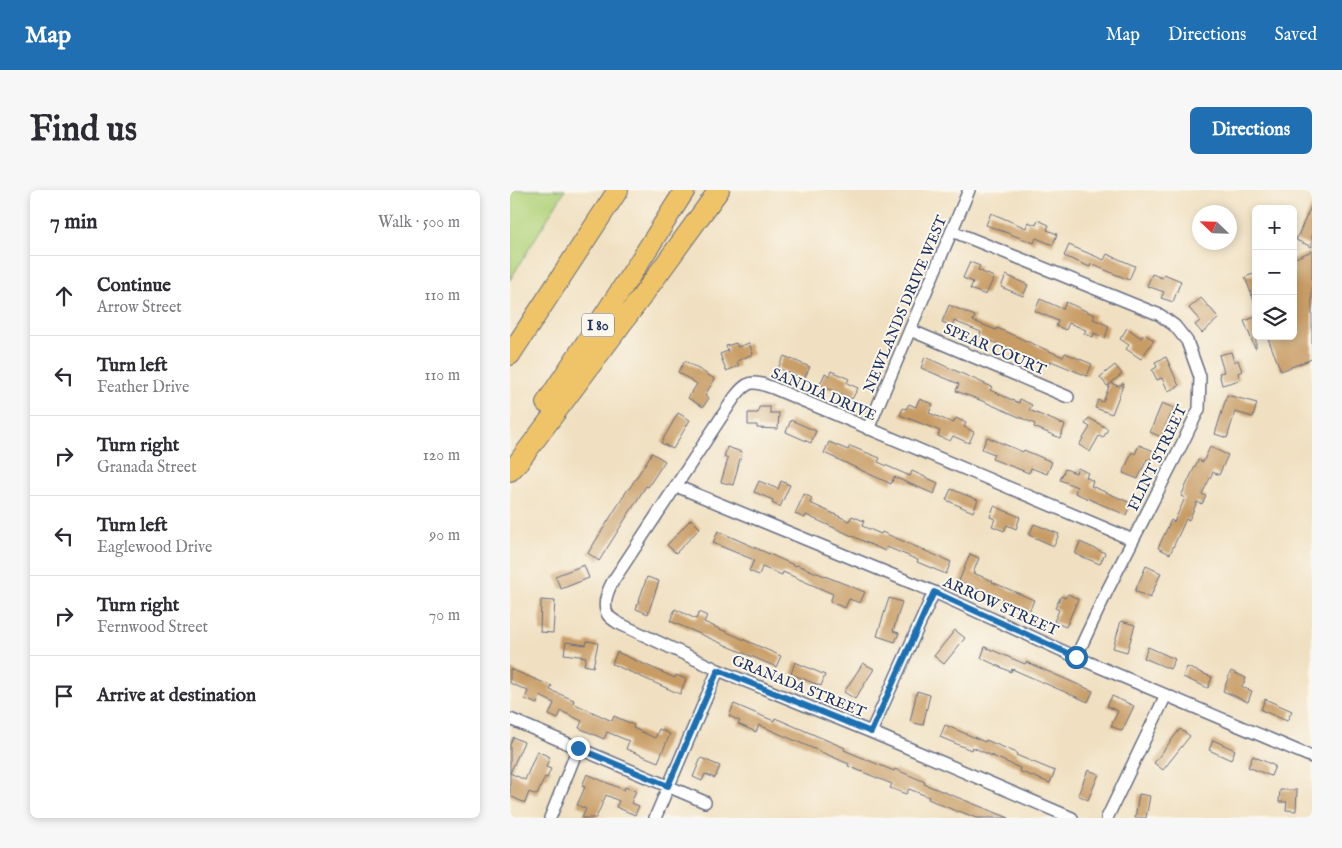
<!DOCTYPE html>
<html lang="en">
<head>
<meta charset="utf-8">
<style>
	body { margin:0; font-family:"IM FELL English",serif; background:#f7f7f7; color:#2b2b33 }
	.controls { position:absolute; right:15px; top:15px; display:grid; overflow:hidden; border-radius:8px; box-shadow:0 2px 8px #0003 }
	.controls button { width:45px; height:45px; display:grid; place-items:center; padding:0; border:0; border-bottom:1px solid #e1e1e2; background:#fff; color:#2b2b33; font:25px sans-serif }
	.compass { position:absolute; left:682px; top:15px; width:45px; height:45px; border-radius:50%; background:#fff; box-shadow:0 2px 8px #0003; rotate:293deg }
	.stop { position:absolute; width:15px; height:15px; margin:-11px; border:4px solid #1f6fb2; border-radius:50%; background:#fff }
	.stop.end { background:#1f6fb2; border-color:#fff; box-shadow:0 1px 5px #0008 }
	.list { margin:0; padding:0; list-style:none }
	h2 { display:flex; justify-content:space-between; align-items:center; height:65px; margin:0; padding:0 20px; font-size:21px }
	h2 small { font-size:16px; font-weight:400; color:#7c7c81 }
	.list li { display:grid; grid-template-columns:32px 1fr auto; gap:15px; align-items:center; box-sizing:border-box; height:80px; padding:0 20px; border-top:1px solid #e1e1e2 }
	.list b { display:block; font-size:19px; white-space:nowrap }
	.list p { margin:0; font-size:16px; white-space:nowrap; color:#7c7c81 }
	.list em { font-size:16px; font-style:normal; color:#7c7c81 }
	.icon { flex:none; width:28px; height:28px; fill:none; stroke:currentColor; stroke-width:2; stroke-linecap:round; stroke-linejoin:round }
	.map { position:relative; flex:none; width:802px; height:628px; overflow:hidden; border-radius:8px }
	header { display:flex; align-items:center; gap:30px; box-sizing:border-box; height:70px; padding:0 25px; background:#1f6fb2; color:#fff }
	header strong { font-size:24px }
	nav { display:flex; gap:28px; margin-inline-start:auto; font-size:18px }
	.intro { display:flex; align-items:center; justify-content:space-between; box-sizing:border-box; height:120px; padding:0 30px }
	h1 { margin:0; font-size:35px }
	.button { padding:12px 22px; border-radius:8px; background:#1f6fb2; color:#fff; font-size:18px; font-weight:700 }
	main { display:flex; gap:30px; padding:0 30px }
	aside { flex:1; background:#fff; border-radius:8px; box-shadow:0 2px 8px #0003 }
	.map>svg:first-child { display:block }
	.green { fill:#b1d37b; stroke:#66816c }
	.building { fill:#c89c65 }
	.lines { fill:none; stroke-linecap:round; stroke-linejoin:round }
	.street-casing { stroke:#666d81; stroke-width:14 }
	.highway-casing { stroke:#666d81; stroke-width:22 }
	.street { stroke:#fff; stroke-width:11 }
	.highway { stroke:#efc469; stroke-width:20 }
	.route { stroke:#1f6fb2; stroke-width:6 }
	.labels { text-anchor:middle; stroke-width:4; stroke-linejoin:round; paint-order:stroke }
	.shield { fill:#fbf7ec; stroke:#5e6b89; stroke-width:1 }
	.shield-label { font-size:14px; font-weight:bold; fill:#1b2f5e }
	.street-label { font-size:15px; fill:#1b2f5e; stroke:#fbf7ec }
</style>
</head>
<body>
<header>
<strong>Map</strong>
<nav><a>Map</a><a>Directions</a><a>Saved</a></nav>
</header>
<div class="intro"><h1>Find us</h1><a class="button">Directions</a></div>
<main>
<aside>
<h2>7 min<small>Walk · 500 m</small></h2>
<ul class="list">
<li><svg class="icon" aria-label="ahead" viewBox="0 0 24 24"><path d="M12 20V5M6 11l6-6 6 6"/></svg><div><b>Continue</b><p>Arrow Street</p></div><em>110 m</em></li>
<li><svg class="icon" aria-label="left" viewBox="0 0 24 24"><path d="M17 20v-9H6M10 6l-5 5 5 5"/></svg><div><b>Turn left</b><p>Feather Drive</p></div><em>110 m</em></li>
<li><svg class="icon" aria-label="right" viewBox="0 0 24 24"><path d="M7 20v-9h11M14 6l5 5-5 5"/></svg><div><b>Turn right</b><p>Granada Street</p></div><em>120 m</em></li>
<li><svg class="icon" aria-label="left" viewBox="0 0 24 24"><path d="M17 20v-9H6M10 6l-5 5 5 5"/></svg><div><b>Turn left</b><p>Eaglewood Drive</p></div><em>90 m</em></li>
<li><svg class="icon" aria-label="right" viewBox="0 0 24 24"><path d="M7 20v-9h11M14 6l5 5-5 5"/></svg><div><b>Turn right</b><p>Fernwood Street</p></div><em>70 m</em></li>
<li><svg class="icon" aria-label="arrive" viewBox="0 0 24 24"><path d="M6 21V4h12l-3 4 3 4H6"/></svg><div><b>Arrive at destination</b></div></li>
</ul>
</aside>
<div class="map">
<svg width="802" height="628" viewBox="0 0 802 628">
	<rect width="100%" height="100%" fill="#fbf7ec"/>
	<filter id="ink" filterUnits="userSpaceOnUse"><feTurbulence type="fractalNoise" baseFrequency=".02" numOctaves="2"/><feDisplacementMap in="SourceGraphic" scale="10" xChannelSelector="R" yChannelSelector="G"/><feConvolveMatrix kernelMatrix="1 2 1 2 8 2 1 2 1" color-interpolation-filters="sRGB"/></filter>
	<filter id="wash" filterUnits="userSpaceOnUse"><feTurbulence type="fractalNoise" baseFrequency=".0096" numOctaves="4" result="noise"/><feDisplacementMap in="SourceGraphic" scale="20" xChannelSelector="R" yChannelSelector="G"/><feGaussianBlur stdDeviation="1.12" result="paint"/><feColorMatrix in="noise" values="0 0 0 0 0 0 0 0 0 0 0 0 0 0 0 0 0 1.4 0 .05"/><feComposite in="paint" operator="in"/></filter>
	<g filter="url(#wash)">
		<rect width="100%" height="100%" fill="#f0e0c1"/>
		<path class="green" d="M0,0H55L0,90Z"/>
		<g id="blocks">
			<path class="building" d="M802,14V57L786,50Z
				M481,23L516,38L518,32L526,35L528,30L539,35L537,40L547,44L543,55L526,48L524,53L476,35Z
				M559,55L594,70L597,64L625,76L619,90L581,74L580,77L554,66Z
				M802,61V169L771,181L757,146H783V69Z
				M460,72L470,76L468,80L484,87L476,105L460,99L463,92L453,88Z
				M746,83V114H745L735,87Z
				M642,84L652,88L654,84L671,91L663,112L651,108L654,102L637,96Z
				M496,85L518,95L513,106L491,97Z
				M691,108L709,128L692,143L685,135L690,131L679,118Z
				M530,109L553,119L556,112L585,125L583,129L599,136L595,148L584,143L583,147L574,144L576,140L559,133L556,140L546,136L548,131L525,121Z
				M439,115L465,126L463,131L486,140L487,138L553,167L555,163L582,174L577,186L541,171L538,176L469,146L471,142L444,131L442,136L432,132Z
				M746,127V158H745L734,131Z
				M617,138L631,148L634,144L644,150L631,169L616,159L619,155L610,149Z
				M226,153L228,157L239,153L243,164L227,171L229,176L216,181L210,164L218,161L216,156Z
				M721,162L724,172L728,170L732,181L728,183L730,190L712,195L709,183L714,182L709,165Z
				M274,166L300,177L294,189L268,178Z
				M415,167L482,197L480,200L509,213L510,209L522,215L519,220L555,235L550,248L524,237L525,234L475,212L446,201L449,194L411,178Z
				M656,167L669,196L658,201L652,188L647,190L642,180L647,177L645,172Z
				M175,171L205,189L195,205L199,208L193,217L178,208L187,194L168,182Z
				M605,175L612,184L601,193L608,196L614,193L602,224L585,218L588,210L593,212L600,194L597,196L590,187Z
				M321,181L339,189L337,193L348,198L342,209L310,195L315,183L319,186Z
				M717,205L747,213L743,227L725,222L717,248L705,244Z
				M409,209L423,214L419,223L443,233L446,228L456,233L454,237L464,242L459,253L443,246L440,251L428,246L430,241L390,225L393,218L396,219L399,214L406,217Z
				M652,213L664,218L651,247L640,242Z
				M249,217H260V223H269L268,239L247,238V235H238V223H248Z
				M168,223L180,230L163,259L151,253Z
				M579,228L598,239L593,248L589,246L580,262L569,255L580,237L575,234Z
				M281,230L306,241L301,253L276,242Z
				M477,247L513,262L514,260L542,272L537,284L521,278L519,283L482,269L484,264L472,259Z
				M319,252L338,260L340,256L370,268L368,272L400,286L402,281L428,293L424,304L384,287L381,294L314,263Z
				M629,255L644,261L640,271L637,269L628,289L613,283L622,262L625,264Z
				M217,257L232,262L223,295L211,292L218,269L214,267Z
				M700,257L718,265L709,285L703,282L692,304L696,306L692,314L687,312L679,330L676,329L660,364L648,358L661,330L664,332L675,308L671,306L688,270L693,272Z
				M142,263L155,271L138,297L136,296L89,371L78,363L118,299H119Z
				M568,278L578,283L576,287L583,291L581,296L621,313L616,325L565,303L567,297L550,290L555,279L566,283Z
				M249,291L268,299L271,291L280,295L270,317L262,313L263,310L244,302Z
				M441,299L468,310L463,322L436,310Z
				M294,304L302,308L300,313L320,322L339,331L342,326L354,331L352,336L371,344L372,342L441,372L436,384L407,372L408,370L377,357L375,361L296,325L295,328L285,324Z
				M484,316L510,327L506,339L497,335L494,341L482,336L485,329L480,327Z
				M181,329L190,338L166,363L157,355Z
				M524,334L549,344L544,356L519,345Z
				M208,341L286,376L287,375L355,402L350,413L339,409L335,418L320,412L323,404L273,382L272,385L252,377L249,385L239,381L244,370L203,353Z
				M570,352L595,363L590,374L565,364Z
				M460,364L469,368L463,383L483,391L482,392L524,410L519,422L449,391Z
				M74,375L79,388L51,399L45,386Z
				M636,376L651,383L640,408L625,401Z
				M137,387L149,391L138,424L126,419Z
				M558,404L568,409L556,437L544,432L549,420L545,418L551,406L555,408Z
				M379,408L392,412L383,441L389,443L385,452L367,446Z
				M31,410L45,411L43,443L30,442Z
				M165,419L186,429L189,422L197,426L194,432L271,466L266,477L160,431Z
				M611,431L625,435L617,462L603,458Z
				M445,440L455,448L434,474L424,466Z
				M77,451L88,453L83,477L74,475L76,467L54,464L56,452L76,455Z
				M475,457L515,474L516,472L583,501L578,512L502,479L501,482L471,468Z
				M638,457L665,469L660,479L634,468Z
				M107,462L165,488L166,485L176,489L170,504L102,474Z
				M285,472L315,485L311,496L281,484Z
				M353,473L364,479L345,509L334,502Z
				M677,477L702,487L698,498L673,487Z
				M0,479L42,496L40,500L64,510L63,513L102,531L104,526L124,535L123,538L145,548L149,539L160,544L148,572L116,559L119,551L97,542L94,549L69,538L72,531L51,521L48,529L39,525L44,513L30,506L27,514L15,509L18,501L0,493Z
				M721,481L736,488L732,497L742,501L738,512L713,501Z
				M407,501L420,505L413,535L400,532Z
				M602,506L624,516L612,541L601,536L608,521L597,516Z
				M755,509L782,521L777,531L751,520Z
				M224,514L264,531L265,528L335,558L334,560L384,581L385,579L415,592L414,594L499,628H466L449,621L448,622L418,609L419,607L399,599L396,604L380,598L382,594L338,576L339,574L249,535L246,542L228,534L230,531L219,526Z
				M435,535L475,552L476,550L507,563L506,565L545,581L540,593L509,581L510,578L462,557L461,560L430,547Z
				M670,539L680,546L653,580L644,573Z
				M3,547L14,552L0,583L15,590L27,561L40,567L36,577L41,579L37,588L35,587L27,605L19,602L15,613L0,606V554Z
				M703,550L725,560L721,570L699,560Z
				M743,566L765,576L761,586L738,577Z
				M191,568L210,576L205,588L195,584L192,591L183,587Z
				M578,580L589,584L578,610L568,605Z
				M77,584L114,600L115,597L126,601L121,613L129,616L125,625L106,617L109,611L96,605L86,628H72L76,619L67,615L75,597L72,596Z
				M770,600H787L786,621L776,620L777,612H769Z
				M629,604L640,606L636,628H625Z"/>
		</g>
	</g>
	<g filter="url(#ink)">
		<use href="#blocks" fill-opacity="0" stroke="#666d81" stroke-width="1"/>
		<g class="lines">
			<g class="street-casing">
				<path id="street" d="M442,41L650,125L665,136L677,151L690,187L689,219L672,254L598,399L566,467
					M400,140L558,207
					M358,239L459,0
					M166,296L424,402L566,467L802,567
					M0,529L195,612
					M361,542L424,402
					M40,628L68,558
					M145,628L208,480
					M562,628L361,542L208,480L108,433C105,431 100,428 98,425C92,415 98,400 103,391L224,208C238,190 242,190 263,198L623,350
					M597,628L656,505"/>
			</g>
			<g class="highway-casing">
				<path id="highway" d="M0,165L108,0
					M36,213L126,77L175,0
					M0,281L7,274L130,109L209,0"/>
			</g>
			<use href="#street" class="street"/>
			<use href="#highway" class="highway"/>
		</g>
	</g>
	<g class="lines" filter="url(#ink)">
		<path class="route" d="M68,558L158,596L208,480L361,542L424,402L566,467"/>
	</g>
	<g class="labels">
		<rect class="shield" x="72" y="123.5" width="32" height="23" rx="4"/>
		<g class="shield-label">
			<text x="88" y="140">I 80</text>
		</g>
		<g class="street-label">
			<text transform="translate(395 114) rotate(-67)" y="5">NEWLANDS DRIVE WEST</text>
			<text transform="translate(485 159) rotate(23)" y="5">SPEAR COURT</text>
			<text transform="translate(314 204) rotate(23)" y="5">SANDIA DRIVE</text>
			<text transform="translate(647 268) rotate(-64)" y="5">FLINT STREET</text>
			<text transform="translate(491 416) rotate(24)" y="5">ARROW STREET</text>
			<text transform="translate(289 496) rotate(22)" y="5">GRANADA STREET</text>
		</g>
	</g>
</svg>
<div class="controls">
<button>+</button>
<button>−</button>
<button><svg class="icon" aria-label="layers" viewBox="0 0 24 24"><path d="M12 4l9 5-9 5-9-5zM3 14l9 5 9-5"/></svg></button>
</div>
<svg class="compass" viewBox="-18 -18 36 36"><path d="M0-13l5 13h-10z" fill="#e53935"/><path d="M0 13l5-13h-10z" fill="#7c7c81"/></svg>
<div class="stop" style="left:566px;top:467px"></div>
<div class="stop end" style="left:68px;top:558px"></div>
</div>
</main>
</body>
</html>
